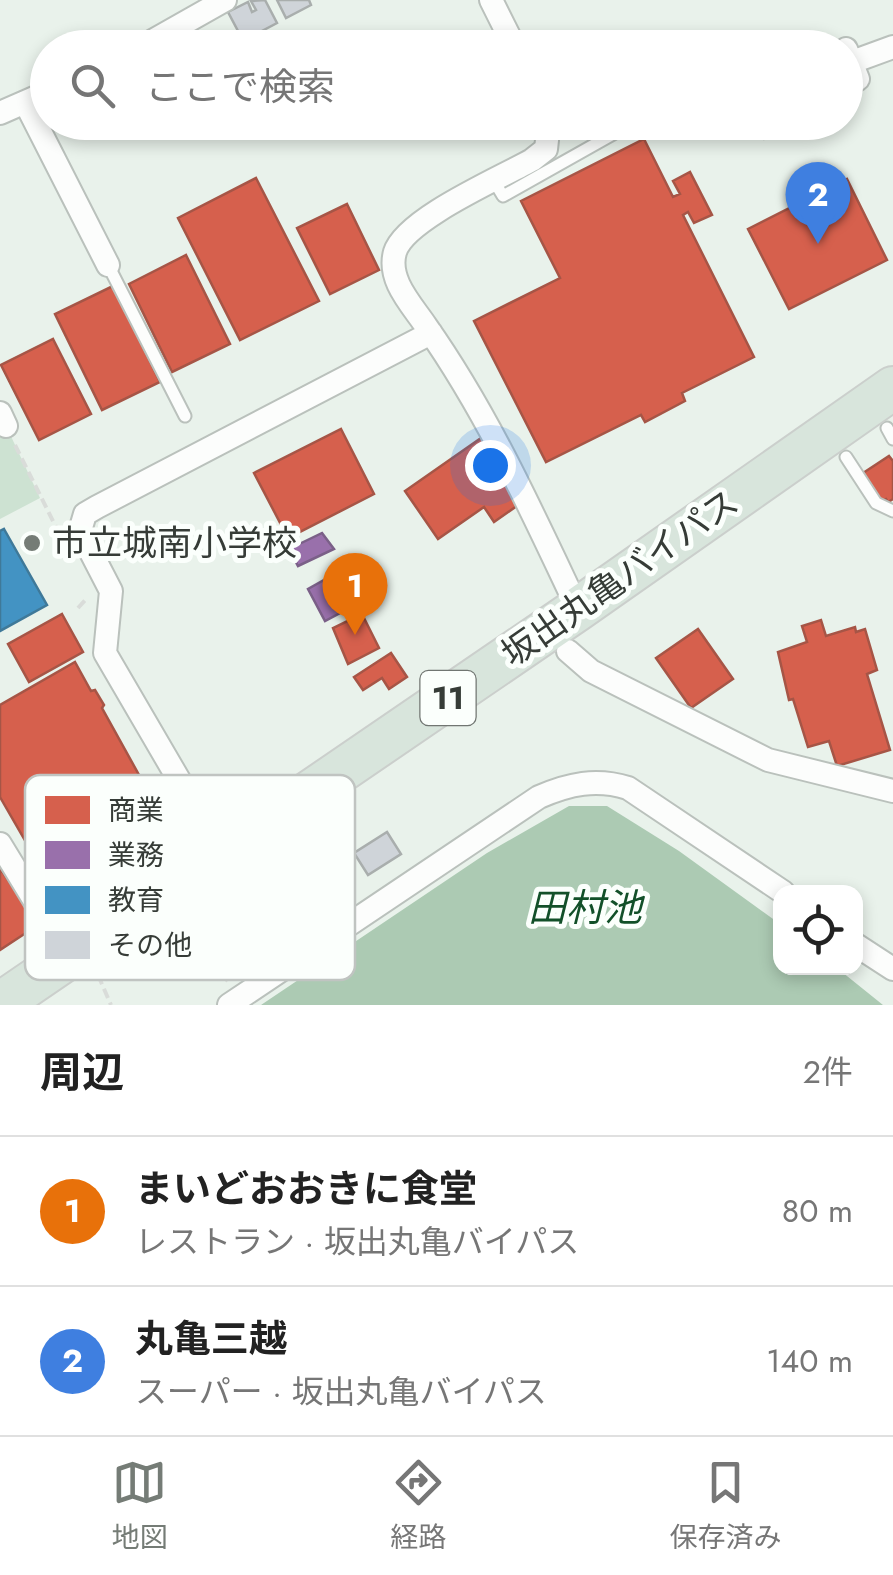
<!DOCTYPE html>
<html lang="ja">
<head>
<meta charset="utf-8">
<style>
	body { margin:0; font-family:Jost,"Noto Sans JP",sans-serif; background:#f6f6f6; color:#222 }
	.controls { position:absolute; right:30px; bottom:30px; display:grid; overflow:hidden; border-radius:20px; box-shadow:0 5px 15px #0003 }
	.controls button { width:90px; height:90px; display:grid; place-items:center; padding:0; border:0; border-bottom:2px solid #e0e0e0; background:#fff; color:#222; font:50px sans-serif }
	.you { position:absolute; left:490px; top:465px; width:35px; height:35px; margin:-25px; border:8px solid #fff; border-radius:50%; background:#1a73e8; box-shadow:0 0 0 15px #1a73e833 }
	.badge { display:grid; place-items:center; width:65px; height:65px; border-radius:50%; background:#757c76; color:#fff; font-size:32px; font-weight:700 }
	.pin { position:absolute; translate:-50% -82px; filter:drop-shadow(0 2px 5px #0008) }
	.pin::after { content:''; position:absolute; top:52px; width:35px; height:30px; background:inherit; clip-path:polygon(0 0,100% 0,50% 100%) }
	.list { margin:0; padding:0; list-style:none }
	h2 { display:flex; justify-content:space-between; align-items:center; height:130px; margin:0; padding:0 40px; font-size:42px }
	h2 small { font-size:32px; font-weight:400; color:#767676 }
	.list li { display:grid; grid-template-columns:65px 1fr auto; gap:30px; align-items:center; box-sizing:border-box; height:150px; padding:0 40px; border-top:2px solid #e0e0e0 }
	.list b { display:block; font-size:38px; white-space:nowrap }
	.list p { margin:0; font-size:32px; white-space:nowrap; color:#767676 }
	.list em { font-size:32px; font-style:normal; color:#767676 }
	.icon { flex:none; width:55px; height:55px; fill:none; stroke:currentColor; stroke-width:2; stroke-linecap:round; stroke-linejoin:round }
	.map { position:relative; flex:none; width:893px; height:1005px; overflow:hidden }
	.search { position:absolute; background:#fff; box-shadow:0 5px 15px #0003; left:30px; right:30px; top:30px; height:110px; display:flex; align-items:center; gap:25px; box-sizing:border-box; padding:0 35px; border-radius:55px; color:#767676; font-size:38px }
	.sheet { height:430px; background:#fff }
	nav { display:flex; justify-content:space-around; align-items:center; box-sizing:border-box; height:140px; border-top:2px solid #e0e0e0; background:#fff; font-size:28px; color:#767676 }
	nav a { display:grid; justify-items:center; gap:5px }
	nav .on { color:#757c76 }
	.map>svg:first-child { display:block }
	.green { fill:#cde2d2 }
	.water { fill:#accab3 }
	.shops { fill:#d6604d; stroke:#a65546; stroke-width:2.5 }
	.offices { fill:#9970ab; stroke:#7b6088; stroke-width:2.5 }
	.schools { fill:#4393c3; stroke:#3f7999; stroke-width:2.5 }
	.building { fill:#cfd4d9; stroke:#a9aead; stroke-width:2.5 }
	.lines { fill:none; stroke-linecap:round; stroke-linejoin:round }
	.lane-casing { stroke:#bac1bc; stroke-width:15 }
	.street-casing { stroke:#bac1bc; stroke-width:26 }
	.highway-casing { stroke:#cbcfcc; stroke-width:46 }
	.path { stroke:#d9dcd9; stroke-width:4; stroke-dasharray:10 5; stroke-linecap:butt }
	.lane { stroke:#fcfdfc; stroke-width:11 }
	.street { stroke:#fcfdfc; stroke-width:22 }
	.highway { stroke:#d8e5dc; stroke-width:42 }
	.poi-dot { fill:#757c76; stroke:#fbfffc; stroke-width:4 }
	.labels { text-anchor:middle; stroke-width:10; stroke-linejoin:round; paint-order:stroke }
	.shield { fill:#fbfffc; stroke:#717672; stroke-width:2.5 }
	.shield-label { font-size:32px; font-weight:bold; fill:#363c37 }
	.poi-label { font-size:35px; fill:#363c37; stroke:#fbfffc; text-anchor:start }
	.street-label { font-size:35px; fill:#363c37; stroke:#fbfffc }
	.water-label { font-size:38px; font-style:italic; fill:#125029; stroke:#fbfffc }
	.key { fill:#fbfffc; stroke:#c0c4c1; stroke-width:2.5 }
	.key-label { font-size:28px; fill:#363c37 }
</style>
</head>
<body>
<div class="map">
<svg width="893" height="1005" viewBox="0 0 893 1005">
	<rect width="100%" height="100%" fill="#e9f2eb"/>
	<path class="green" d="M0,413L40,498L0,519Z"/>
	<path class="water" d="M569,806H607L679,851L780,924V968H837L883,1005H261L487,853Z"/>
	<path class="shops" d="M644,139L673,197L680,194L673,181L690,172L712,215L694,223L688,212L683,215L754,357L682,393L685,401L645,422L641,415L546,462L474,321L560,278L521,201Z
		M256,178L319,301L240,340L178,218Z
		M847,179L887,260L789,309L748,229Z
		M347,204L379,270L330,294L297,228Z
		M186,255L230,344L172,372L129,284Z
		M113,286L160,382L102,410L55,314Z
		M53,339L91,414L39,440L1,365Z
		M341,429L374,494L288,538L254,473Z
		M481,438L524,501L494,522L484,507L438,539L405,491Z
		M889,456L893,461V499L888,502L886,499L882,501L874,490L870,493L863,482L867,479L863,473Z
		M62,614L83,652L29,682L8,644Z
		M362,614L379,648L348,664L333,628Z
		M821,620L826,636L855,627L856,632L865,629L877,670L867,674L890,750L837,766L829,741L808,747L793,699L789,700L778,652L807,642L802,626Z
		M698,629L733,679L691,708L656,658Z
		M391,653L407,677L389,689L382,678L363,690L354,677Z
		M75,662L91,691L95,690L104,705L102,708L149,793H154L169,828L72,883L54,852L45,857L34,856L0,797V705Z
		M0,868L38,925L0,950Z"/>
	<path class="offices" d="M322,533L334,549L298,566L289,549Z
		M340,571L357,604L325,621L308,589Z"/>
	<path class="schools" d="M4,529L47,605L0,631V531Z"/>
	<path class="building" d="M265,0L277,23L262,31L267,40L247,48L228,12L248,2L252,12L256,10L251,1Z
		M277,0H309L311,5L286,18Z
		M387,832L401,854L368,875L354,853Z"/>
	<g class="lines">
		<g class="lane-casing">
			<path id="lane" d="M494,181L503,196L615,133L612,122
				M108,265L185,416
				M887,428L893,439
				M846,457L876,503L893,511"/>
		</g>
		<g class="street-casing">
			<path id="street" d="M491,0L515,48
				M140,48L225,0
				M846,49L858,79L846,86
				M852,62L893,47
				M25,102L108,265
				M0,113L48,92
				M549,122L546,149L532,160C500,178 405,219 395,252C387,280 412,305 426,326C488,414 532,512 578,609
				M757,122L764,127L773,122
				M0,413L6,426
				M568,651L591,671L768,760L893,791
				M0,844L69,957
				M235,876L105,653L111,591L80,531L85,514L97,507L431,333
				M856,945L893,969
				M229,1005L539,797C569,784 596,778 628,788L783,892"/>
		</g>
		<g class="highway-casing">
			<path id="highway" d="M0,1004L578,609L893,388"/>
		</g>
		<path class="path" d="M15,445L60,535
			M78,608L88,597
			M232,896L258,935L267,938L335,907
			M98,975L111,1005
			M225,981L267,938"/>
		<use href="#lane" class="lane"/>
		<use href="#street" class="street"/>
		<use href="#highway" class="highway"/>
	</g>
	<circle class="poi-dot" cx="32" cy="543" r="10"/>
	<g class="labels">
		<rect class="shield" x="420.5" y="671" width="55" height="54" rx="8"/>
		<g class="shield-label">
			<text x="448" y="709">11</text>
		</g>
		<g class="poi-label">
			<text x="52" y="555">市立城南小学校</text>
		</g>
		<g class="street-label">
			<text transform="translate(620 578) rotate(-35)" y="12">坂出丸亀バイパス</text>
		</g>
		<g class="water-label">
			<text x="585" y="921">田村池</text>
		</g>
	</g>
	<rect x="25" y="775" width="330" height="205" rx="15" class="key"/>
	<rect x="45" y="796" width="45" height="28" fill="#d6604d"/>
	<rect x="45" y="841" width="45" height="28" fill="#9970ab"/>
	<rect x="45" y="886" width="45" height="28" fill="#4393c3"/>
	<rect x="45" y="931" width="45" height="28" fill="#cfd4d9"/>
	<g class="key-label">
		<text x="108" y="820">商業</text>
		<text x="108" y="865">業務</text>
		<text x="108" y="910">教育</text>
		<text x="108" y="955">その他</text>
	</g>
</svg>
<div class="controls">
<button><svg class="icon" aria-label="locate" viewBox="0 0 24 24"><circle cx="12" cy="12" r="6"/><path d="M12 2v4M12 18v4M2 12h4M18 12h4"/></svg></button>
</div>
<div class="you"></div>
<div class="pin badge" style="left:355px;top:635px;background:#e8710a">1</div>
<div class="pin badge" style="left:818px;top:244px;background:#3f7fe0">2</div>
<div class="search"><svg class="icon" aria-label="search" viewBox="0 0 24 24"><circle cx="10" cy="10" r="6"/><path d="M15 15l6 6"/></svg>ここで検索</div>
</div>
<section class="sheet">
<h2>周辺<small>2件</small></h2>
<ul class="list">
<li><span class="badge" style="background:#e8710a">1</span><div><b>まいどおおきに食堂</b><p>レストラン · 坂出丸亀バイパス</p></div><em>80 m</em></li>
<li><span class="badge" style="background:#3f7fe0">2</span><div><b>丸亀三越</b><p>スーパー · 坂出丸亀バイパス</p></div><em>140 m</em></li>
</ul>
</section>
<nav>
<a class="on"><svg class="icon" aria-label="map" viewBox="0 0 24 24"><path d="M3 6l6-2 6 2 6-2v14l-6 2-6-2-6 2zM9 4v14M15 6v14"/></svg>地図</a>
<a><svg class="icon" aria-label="directions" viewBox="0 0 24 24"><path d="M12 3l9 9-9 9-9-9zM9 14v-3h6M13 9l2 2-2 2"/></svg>経路</a>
<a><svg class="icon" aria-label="saved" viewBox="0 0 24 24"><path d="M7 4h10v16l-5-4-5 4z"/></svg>保存済み</a>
</nav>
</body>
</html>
